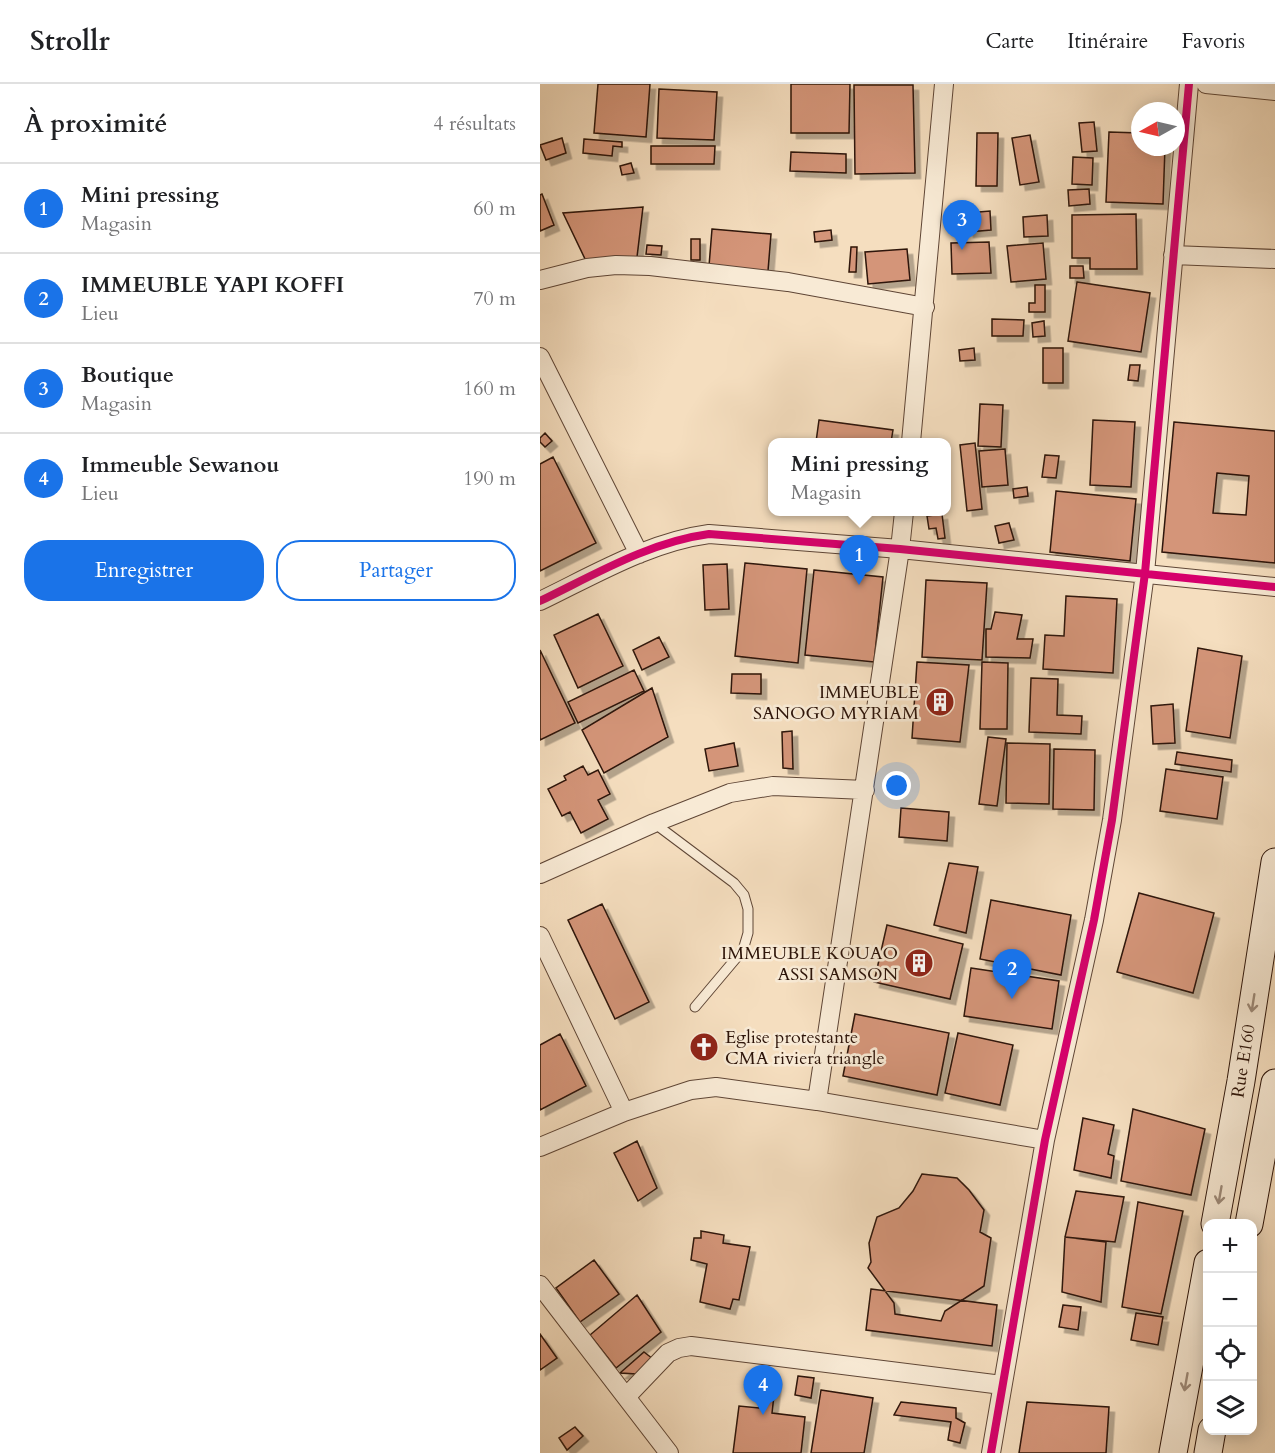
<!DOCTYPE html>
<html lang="fr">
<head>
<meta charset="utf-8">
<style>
	body { margin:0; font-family:Cardo,serif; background:#f6f6f6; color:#202124 }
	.controls { position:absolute; right:18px; bottom:18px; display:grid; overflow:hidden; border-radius:12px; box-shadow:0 3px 15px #0003 }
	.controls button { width:54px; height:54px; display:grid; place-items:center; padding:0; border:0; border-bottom:2px solid #e0e0e0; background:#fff; color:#202124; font:30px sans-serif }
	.compass { position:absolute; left:591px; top:18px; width:54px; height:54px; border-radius:50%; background:#fff; box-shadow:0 3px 15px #0003; rotate:262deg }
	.you { position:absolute; left:357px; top:702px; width:21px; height:21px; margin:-15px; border:4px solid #fff; border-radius:50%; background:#1a73e8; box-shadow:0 0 0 9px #1a73e833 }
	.badge { display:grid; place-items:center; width:39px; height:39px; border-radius:50%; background:#1a73e8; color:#fff; font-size:20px; font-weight:700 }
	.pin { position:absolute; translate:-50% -50px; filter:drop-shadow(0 2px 3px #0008) }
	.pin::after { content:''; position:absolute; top:32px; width:21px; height:18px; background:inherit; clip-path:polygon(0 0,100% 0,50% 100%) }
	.popup { position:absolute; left:228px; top:354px; width:183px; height:78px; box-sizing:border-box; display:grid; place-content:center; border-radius:12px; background:#fff; filter:drop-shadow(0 2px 4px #0005); font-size:20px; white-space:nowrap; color:#757577 }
	.popup b { font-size:22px; color:#202124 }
	.popup::after { content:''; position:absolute; left:50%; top:100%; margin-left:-12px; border:12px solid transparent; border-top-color:#fff }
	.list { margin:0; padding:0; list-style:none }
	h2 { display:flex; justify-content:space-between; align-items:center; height:78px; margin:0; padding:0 24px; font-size:26px }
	h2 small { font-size:20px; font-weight:400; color:#757577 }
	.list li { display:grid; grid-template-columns:39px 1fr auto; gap:18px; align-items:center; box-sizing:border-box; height:90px; padding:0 24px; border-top:2px solid #e0e0e0 }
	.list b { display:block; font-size:22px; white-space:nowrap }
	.list p { margin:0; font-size:20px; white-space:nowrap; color:#757577 }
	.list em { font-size:20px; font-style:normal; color:#757577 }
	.actions { display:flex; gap:12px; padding:18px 24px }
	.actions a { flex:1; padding:14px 0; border:2px solid #1a73e8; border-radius:24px; text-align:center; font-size:21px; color:#1a73e8 }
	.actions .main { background:#1a73e8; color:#fff }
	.icon { flex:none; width:33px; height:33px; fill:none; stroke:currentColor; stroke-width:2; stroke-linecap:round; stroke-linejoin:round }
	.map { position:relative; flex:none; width:735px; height:1369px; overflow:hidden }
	header { display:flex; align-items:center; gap:36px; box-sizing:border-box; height:84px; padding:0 30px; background:#fff; border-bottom:2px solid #e0e0e0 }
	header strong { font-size:28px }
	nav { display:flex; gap:33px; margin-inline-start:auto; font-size:21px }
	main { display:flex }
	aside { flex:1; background:#fff }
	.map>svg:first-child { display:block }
	.building { fill:#d49579; stroke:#2d1409; stroke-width:1.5; fill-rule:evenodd; filter:url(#shadow) }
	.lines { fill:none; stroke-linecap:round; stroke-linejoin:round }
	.lane-casing { stroke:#5f4636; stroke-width:11 }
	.street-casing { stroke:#5f4636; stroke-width:20 }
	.secondary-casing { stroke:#2d1409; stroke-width:29 }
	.lane { stroke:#f8ead5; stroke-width:9 }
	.street { stroke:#f8ead5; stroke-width:18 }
	.secondary { stroke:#f8ead5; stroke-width:27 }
	.cycleway-casing { stroke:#f8ead5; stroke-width:11 }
	.cycleway { stroke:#d6006c; stroke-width:8 }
	.oneway { stroke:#9d8a79 }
	.labels { text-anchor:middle; stroke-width:5; stroke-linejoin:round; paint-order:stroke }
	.poi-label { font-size:18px; fill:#2d1409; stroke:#f8ead5; text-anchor:end }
	.street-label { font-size:18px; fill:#2d1409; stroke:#f8ead5 }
</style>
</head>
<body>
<header>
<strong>Strollr</strong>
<nav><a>Carte</a><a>Itinéraire</a><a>Favoris</a></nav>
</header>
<main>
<aside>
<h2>À proximité<small>4 résultats</small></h2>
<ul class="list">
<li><span class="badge">1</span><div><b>Mini pressing</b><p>Magasin</p></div><em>60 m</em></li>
<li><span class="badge">2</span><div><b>IMMEUBLE YAPI KOFFI</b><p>Lieu</p></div><em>70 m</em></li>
<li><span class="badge">3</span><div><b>Boutique</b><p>Magasin</p></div><em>160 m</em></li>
<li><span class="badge">4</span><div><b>Immeuble Sewanou</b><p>Lieu</p></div><em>190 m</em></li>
</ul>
<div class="actions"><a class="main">Enregistrer</a><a>Partager</a></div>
</aside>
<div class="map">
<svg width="735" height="1369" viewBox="0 0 735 1369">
	<defs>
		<filter id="shadow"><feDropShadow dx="5.5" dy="5.5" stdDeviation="0" flood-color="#0004"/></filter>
	</defs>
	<rect width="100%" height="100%" fill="#f5debf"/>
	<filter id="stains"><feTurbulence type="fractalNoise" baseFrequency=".00333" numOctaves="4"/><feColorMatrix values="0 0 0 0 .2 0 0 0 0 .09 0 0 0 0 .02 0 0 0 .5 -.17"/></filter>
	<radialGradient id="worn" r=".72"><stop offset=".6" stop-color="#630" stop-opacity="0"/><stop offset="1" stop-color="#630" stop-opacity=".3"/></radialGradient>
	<path class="building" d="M58,0H110L106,53L54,49Z
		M251,0H310L309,49H251Z
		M314,1H373L375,89L315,90Z
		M119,5L177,8L174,56L117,54Z
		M554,38L557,67L542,68L539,39Z
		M569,48L600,49V63H625L623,120L566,118Z
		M437,49H458L457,102H436Z
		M490,51L499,98L480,101L472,54Z
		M22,54L26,69L6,76L0,61Z
		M44,55L82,58V63L73,62L72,72L43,69Z
		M111,62H175L174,80H111Z
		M251,68L306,70V89L250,87Z
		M533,73L553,74L552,101L532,100Z
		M91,79L94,89L82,91L80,82Z
		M549,105L550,120L529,122L528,106Z
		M2,110L14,141L0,147V111Z
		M103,123L97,173L46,177L23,129Z
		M450,127L451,146L428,148L427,129Z
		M596,130L597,185H550V174H532V131Z
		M507,131L508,152L484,153L483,133Z
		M172,145L231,150L228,187L169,182Z
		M291,146L292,156L275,158L274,148Z
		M151,155H160V176H151Z
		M449,158L451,189L412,190L411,159Z
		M503,159L506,195L471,198L467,162Z
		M107,161L122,162L121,171L106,170Z
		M311,163H317L316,188H309Z
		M367,165L370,196L328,200L325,168Z
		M530,182H543L544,194H530Z
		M537,198L610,209L601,268L528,257Z
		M495,201H505V228H489V219H495Z
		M452,235L484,236L483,252H452Z
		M504,237L505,252L493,253L492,239Z
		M434,264L435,276L420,277L419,266Z
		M503,264H523V299H503Z
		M590,281H600L598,297L588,296Z
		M440,320L463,321L461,363L438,362Z
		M279,336L353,346L351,358H276Z
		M553,336L595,338L591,403L550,401Z
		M634,338L735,347V479L622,468ZM677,389L709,392L706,431L673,429Z
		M5,349L12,357L5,363L0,358V354Z
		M435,359L442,425L427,427L420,361Z
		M465,365L468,401L442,403L439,367Z
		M505,371L519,372L516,394L502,393Z
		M13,373L56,459L0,487V380Z
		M487,403L488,412L474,414L473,405Z
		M516,407L596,415L590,477L510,468Z
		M402,430L405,454L398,455L396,444L389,445L387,432Z
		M469,439L474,456L459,459L455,442Z
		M205,479L267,485L258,579L195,572Z
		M187,480L189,525L165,526L163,481Z
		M274,486L343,493L334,578L265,571Z
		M386,496L447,499L442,576L382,573Z
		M526,512L577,515L573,589L503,585L505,551L524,552Z
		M455,528L482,531L477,555H493L490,574L446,573V545H451Z
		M58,530L83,582L38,604L14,551Z
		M119,553L129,573L102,586L93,566Z
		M658,564L702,572L690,654L646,647Z
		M0,566L35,639L0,656Z
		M377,578L429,581L420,658L372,654Z
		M442,578L468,579L467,645H440Z
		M94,586L104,607L38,639L28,618Z
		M192,590H221V610L191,609Z
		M491,594L518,595L517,631L542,632L541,650L489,648Z
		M112,604L128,653L64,689L42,646Z
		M633,620L635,659L613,660L611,622Z
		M252,647L253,685L243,684L242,648Z
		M448,653L466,655L457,722L439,720Z
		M194,659L198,682L169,687L165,665Z
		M467,659L510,660L509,720L466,719Z
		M514,665L555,666L554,726L513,725Z
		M637,668L692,676L691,688L635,680Z
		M43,682L48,691L58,686L70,710L58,716L68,735L41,749L30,728L22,732L8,705L26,696L24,692Z
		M626,685L683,693L677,735L620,727Z
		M361,724L409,728L407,757L359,753Z
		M409,779L438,783L426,849L394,841Z
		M599,809L674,829L653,909L577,888Z
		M451,816L531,831L521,891L440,875Z
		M62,820L109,918L75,935L28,836Z
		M347,841L423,860L410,915L334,898Z
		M431,884L519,897L512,945L424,932Z
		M315,930L409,949L397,1011L303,992Z
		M418,949L473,961L460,1021L405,1009Z
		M20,950L46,1002L0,1026V961Z
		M593,1025L665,1045L651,1111L581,1097Z
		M543,1034L574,1041L568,1070L574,1072L571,1094L534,1086Z
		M97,1057L117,1104L98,1117L74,1069Z
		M382,1090L417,1094L429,1106L444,1126L440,1148L451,1154L444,1202L405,1227L401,1237L355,1230L354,1219L328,1184L331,1178L329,1159L337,1133L359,1124L373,1107Z
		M536,1107L584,1113L575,1158L525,1153Z
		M598,1118L643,1127L621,1230L582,1223Z
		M161,1147L184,1151L183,1159L210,1163L199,1216L193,1215L190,1225L160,1218L167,1180L151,1176L154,1154H161Z
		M525,1153L566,1158L561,1218L522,1208Z
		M54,1176L79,1210L40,1238L16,1204Z
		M331,1205L457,1221L452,1262L326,1246Z
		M97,1211L121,1248L76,1284L50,1251Z
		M523,1221L541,1223L538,1246L519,1243Z
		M596,1229L623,1233L618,1261L591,1256Z
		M0,1250L17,1274L0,1286Z
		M104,1268L113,1275L97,1290L80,1289Z
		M258,1292L274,1294L271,1314L255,1311Z
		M222,1293L236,1294L232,1329L265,1333L261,1369H193L199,1322L219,1324Z
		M281,1306L333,1314L324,1369H271Z
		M361,1318L416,1324V1334L425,1339L420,1359L408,1356L411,1338L354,1331Z
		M487,1318L569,1323L566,1369H479Z
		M35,1343L43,1352L27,1366L19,1354Z"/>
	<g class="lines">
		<g class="lane-casing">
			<path id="lane" d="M114,739L194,799L204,811L208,825V849L203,866L155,923"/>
		</g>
		<g class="street-casing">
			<path id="street" d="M666,0L735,7
				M633,171L735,175
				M0,196L47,184L76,181L110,182L248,198L385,223
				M0,273L99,470
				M371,358L404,0
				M0,517C54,491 109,458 169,450L360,465L735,503
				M0,790L114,739L190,709L233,702L325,706
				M0,852L84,1028
				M277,1017L360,465L364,428
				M0,1063L84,1028L151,1006L176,1003L277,1017L505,1056
				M0,1201L129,1369
				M86,1313L128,1269L139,1264L151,1262L462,1301
				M451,1369L505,1056L554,836L572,736L605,489L649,0"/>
		</g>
		<g class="secondary-casing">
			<path id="secondary" d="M675,1140L701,997L735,778
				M709,1140L735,999
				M633,1369L668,1179
				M668,1369L672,1346"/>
		</g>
		<use href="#lane" class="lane"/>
		<use href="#street" class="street"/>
		<use href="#secondary" class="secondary"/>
		<g class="cycleway-casing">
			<path id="cycleway" d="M0,517C54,491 109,458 169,450L360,465L735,503
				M451,1369L505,1056L554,836L572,736L605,489L649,0"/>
		</g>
		<use href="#cycleway" class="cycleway"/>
	</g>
	<defs><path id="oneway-shaft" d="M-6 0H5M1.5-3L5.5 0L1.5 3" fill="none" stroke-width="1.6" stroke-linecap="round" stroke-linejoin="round" transform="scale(1.5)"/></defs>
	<g class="oneway">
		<use href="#oneway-shaft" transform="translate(713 919) rotate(99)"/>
		<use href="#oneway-shaft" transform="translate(680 1111) rotate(100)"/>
		<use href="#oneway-shaft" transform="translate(646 1298) rotate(100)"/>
	</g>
	<defs>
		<g id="building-disc" transform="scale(1.5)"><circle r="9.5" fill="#8f2418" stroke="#f8ead5"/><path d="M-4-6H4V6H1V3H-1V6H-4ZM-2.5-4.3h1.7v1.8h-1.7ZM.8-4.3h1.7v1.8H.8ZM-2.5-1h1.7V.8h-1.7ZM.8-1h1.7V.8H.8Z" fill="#fff"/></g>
		<g id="church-disc" transform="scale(1.5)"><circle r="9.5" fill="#8f2418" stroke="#f8ead5"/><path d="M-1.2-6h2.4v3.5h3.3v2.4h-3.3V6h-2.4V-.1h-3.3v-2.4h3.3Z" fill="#fff"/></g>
	</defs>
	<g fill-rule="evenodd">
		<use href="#building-disc" x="400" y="618"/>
		<use href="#building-disc" x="379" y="879"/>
		<use href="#church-disc" x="164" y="963"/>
	</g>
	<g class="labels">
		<g class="poi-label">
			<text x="379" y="614">IMMEUBLE<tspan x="379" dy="21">SANOGO MYRIAM</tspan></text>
			<text x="358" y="875">IMMEUBLE KOUAO<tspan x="358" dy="21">ASSI SAMSON</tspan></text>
			<text x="185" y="959" text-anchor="start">Eglise protestante<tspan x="185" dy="21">CMA riviera triangle</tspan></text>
		</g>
		<g class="street-label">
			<text transform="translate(703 977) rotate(-81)" y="6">Rue E160</text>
		</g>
	</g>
	<rect width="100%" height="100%" filter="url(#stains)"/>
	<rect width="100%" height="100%" fill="url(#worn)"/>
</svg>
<div class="controls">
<button>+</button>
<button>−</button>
<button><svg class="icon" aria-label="locate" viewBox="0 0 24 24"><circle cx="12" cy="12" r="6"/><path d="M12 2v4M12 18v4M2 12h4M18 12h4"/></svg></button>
<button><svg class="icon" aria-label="layers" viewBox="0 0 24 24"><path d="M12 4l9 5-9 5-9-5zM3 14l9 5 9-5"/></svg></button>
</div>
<svg class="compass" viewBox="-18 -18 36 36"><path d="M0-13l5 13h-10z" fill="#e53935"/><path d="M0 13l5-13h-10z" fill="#757577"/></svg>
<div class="you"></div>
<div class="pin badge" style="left:319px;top:501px">1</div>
<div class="popup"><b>Mini pressing</b>Magasin</div>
<div class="pin badge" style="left:472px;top:915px">2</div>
<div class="pin badge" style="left:422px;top:166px">3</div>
<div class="pin badge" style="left:223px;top:1331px">4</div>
</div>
</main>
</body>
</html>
